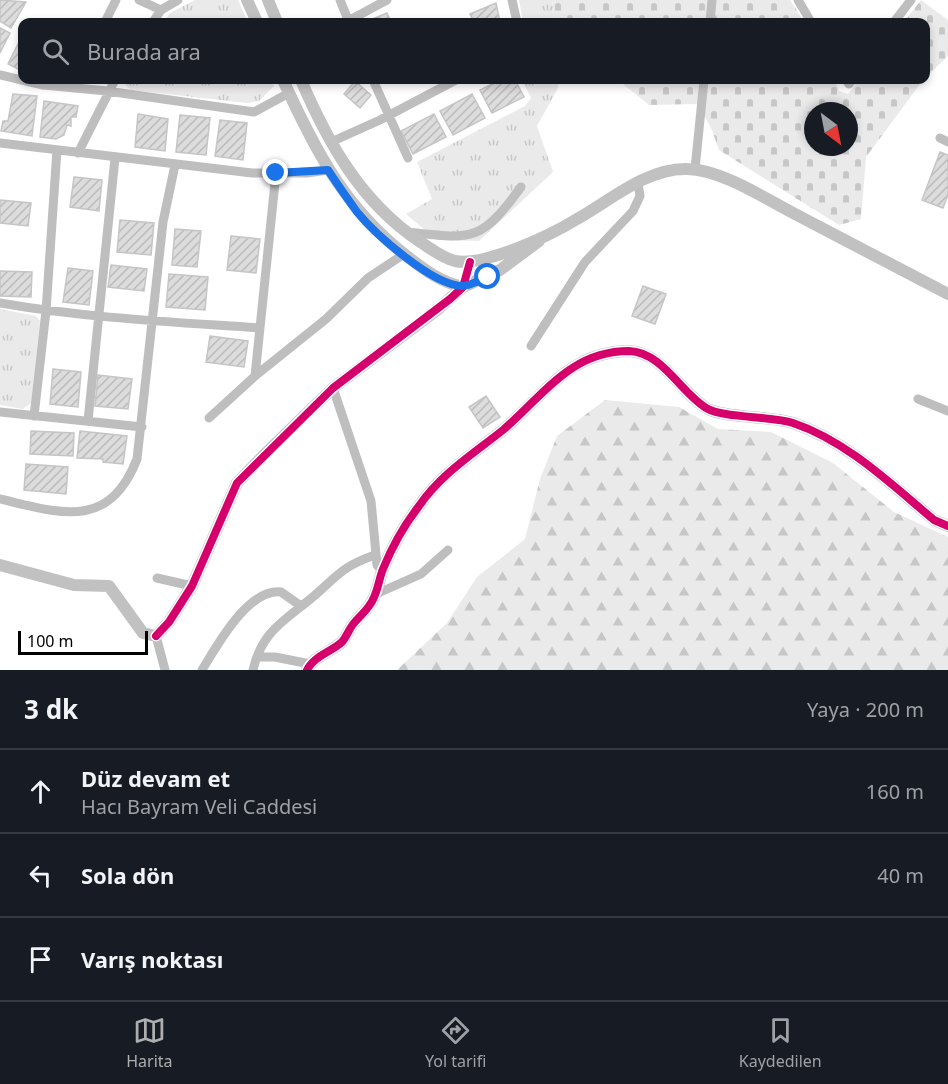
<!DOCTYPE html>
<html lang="tr">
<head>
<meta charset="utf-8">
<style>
	body { margin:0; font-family:"Noto Sans",sans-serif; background:#20242c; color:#f1f3f6 }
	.compass { position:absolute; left:804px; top:102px; width:54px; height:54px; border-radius:50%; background:#171b24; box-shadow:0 3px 9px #0003; rotate:148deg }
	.scale { position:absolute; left:18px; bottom:15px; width:130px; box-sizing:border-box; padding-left:6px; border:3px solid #000; border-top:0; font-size:16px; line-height:21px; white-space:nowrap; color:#000; -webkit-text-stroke:4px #fff; paint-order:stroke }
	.stop { position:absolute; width:18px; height:18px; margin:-14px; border:4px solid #1a73e8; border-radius:50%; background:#fff }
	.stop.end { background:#1a73e8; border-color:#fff; box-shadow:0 2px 6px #0008 }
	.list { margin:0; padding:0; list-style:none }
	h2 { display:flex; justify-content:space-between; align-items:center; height:78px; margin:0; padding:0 24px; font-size:26px }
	h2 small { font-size:20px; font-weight:400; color:#9ea1a6 }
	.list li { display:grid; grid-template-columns:39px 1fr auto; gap:18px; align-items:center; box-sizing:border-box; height:84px; padding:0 24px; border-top:2px solid #363941 }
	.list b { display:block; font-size:22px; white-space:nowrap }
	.list p { margin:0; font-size:20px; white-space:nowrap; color:#9ea1a6 }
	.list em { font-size:20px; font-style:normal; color:#9ea1a6 }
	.icon { flex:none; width:33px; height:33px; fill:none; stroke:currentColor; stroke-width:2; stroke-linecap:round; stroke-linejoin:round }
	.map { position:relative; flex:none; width:948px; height:670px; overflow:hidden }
	.search { position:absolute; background:#171b24; box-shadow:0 3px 9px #0003; left:18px; right:18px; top:18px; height:66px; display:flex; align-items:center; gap:15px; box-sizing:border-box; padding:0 21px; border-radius:12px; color:#9ea1a6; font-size:22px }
	.sheet { height:330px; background:#171b24 }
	nav { display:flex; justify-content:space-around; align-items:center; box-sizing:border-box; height:84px; border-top:2px solid #363941; background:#171b24; font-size:16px; color:#9ea1a6 }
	nav a { display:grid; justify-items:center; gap:3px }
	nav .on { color:#adaeaf }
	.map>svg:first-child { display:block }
	.forest { fill:url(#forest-firs) }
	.cemetery { fill:url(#cemetery-stones); fill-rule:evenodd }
	.park { fill:url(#park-tufts) }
	.building { fill:url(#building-hatch); stroke:#c5c5c5; stroke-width:1.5 }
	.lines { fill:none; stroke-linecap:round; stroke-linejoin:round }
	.street { stroke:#bebebe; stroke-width:9 }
	.secondary { stroke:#c1c1c1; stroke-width:12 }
	.cycleway-casing { stroke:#fff; stroke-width:11 }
	.cycleway { stroke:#d6006c; stroke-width:8 }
	.route { stroke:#1a73e8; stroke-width:8 }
</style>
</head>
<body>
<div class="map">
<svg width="948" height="670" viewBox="0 0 948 670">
	<defs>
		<pattern id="forest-firs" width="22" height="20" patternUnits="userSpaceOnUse" patternTransform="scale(1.5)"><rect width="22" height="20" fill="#eaeaea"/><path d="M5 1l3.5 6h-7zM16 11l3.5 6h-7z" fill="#c7c7c7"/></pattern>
		<pattern id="cemetery-stones" width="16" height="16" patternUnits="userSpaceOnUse" patternTransform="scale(1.5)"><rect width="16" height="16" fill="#eaeaea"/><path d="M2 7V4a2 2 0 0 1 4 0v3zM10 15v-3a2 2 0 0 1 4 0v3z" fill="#c7c7c7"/></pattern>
		<pattern id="park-tufts" width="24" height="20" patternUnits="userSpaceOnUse" patternTransform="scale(1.5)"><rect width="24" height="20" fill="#eaeaea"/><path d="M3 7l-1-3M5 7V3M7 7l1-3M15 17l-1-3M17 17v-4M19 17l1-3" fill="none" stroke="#c7c7c7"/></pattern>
		<pattern id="building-hatch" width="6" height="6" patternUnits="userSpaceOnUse" patternTransform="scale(1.5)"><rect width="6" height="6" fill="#dcdcdc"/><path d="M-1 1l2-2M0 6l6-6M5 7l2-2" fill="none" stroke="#bbb"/></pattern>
	</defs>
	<rect width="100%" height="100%" fill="#fff"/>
	<path class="forest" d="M605,400L679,407L718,429L771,432L833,463L894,512L948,537V670H397L447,623L477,577L525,539L540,479L557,436Z"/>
	<path class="cemetery" d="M552,0H790L804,22H555Z
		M921,0L948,20V56L926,77V22H904Z
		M618,80H835L839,91L848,94L859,80H923L866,157L861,219L839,225L719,150L712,130L698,104L649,105ZM813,111H849V147H813Z"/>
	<path class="park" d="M195,0H238L248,22H164L170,13Z
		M519,0H552L555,22H523Z
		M125,80H271L274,86L259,101L247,103L131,90L125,85Z
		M522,80H559L558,88L537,126L553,172L479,241L437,240L406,214L432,199L417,162L525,106L531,98Z
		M0,309L36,316L40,321L31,403L23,409L0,405Z"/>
	<path class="building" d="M0,0L26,2L11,28L0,21Z
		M496,3L500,22H474L470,14Z
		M387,13L391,22H365Z
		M0,28L10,33L0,53Z
		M22,36V71L8,64Z
		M500,80H515L524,97L492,113L480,90Z
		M355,81L371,95L360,108L344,94Z
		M13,94L37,96L32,136L1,131L3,121H8Z
		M472,94L485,118L453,135L440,111Z
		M44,101L78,106L76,117H71V126L67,125L64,135L56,139L40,137Z
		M138,114L168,119L165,151L135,147Z
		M434,114L446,137L413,154L401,131Z
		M180,115L210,118L206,155L176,152Z
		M220,120L247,123L243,160L215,156Z
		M940,152L948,155V195L943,208L922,200Z
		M74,177L102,180L99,211L70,207Z
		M0,200L31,203L28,226L0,223Z
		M120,220L154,223L151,255L117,252Z
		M175,229L201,231L197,267L172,265Z
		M231,236L260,239L256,273L227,270Z
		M111,265L147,269L144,291L108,287Z
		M68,268L93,271L89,305L63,302Z
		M0,271L32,272L31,297L0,296Z
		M169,274L208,277L205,310L166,307Z
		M643,286L666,294L655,324L632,316Z
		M210,336L248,341L244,367L206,362Z
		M53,369L81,372L78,407L50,404Z
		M98,375L132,379L128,409L95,406Z
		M486,396L500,417L483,428L469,407Z
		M31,431L74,433L73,456L30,454Z
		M80,431L127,436L123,464L103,462V459L77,458Z
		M26,464L68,467L66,494L24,490Z"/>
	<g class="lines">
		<path class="street" d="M139,0L161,10
			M340,0L349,22
			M512,0L517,22
			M798,0L811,22
			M348,21L387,0
			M105,22L116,0
			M153,22L161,10L178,0
			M710,22L712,0
			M894,22L911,0
			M0,75L43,85L107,91L254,112L289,93
			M373,80L408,158
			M846,80L849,84L852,80
			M940,138L948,142
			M331,142L380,120L456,80
			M0,143L252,173H307L328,170
			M78,153L115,80
			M695,169L704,80
			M407,232C473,239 480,243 521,187
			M0,303C86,318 173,322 260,328
			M531,346L585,262L633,211L640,196L638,183
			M255,376L276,173
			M333,388L371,501L377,565L382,571
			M918,399L948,411
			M0,412L142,427
			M34,416L46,311L57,150
			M209,418L255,376L326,319L368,278L404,254
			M88,421L115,158
			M0,499C60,513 109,531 137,459L163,222L175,165
			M157,578L192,586
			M376,594L421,574L448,550
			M156,636L165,670
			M257,657H275L310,664
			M202,670C217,646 248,588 281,592L301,606
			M253,670C262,630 286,620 314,596C338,575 343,566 375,555"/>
		<path class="secondary" d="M247,0L257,22
			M268,0L277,22
			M283,80C315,150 345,209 408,257C426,271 441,282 463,287
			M301,80C328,143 361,202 419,241C430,248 442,258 455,261C484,267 551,235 577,219C611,200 647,168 687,169C720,169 766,199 795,214C846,241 897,267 948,294
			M0,565L74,585L109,586L143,633L156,636L169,622L192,586L237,483L264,455L333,388L437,310L463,287L500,270L539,241
			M307,670C314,656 331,652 342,642C347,636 349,629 354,623C359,617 364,613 369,606C378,595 378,581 383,569C392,547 405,524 419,506C441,474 473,454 503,430C543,396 570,351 629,351C663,352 682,395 708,409C724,418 772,416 793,423C847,441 892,485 934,520L948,526"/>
		<g class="cycleway-casing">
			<path id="cycleway" d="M156,636L169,622L192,586L237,483L333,388L450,299L463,287L470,262
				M307,670C314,656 331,652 342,642C347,636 349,629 354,623C359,617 364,613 369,606C378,595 378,581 383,569C392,547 405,524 419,506C441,474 473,454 503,430C543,396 570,351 629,351C663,352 682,395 708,409C724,418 772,416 793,423C847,441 892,485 934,520L948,526"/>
		</g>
		<use href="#cycleway" class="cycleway"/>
	</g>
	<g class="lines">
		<path class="route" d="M276,173L328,170C337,184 347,198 357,212C375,234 432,285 462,286C469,286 480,280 488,277"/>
	</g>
</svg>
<svg class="compass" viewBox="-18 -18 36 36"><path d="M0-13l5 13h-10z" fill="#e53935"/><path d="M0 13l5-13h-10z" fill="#9ea1a6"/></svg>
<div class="scale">100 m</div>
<div class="stop" style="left:488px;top:277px"></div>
<div class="stop end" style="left:276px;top:173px"></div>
<div class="search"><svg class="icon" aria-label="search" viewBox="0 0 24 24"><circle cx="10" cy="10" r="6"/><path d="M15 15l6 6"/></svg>Burada ara</div>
</div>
<section class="sheet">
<h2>3 dk<small>Yaya · 200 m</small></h2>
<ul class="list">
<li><svg class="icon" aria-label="ahead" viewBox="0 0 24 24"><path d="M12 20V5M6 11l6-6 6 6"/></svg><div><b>Düz devam et</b><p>Hacı Bayram Veli Caddesi</p></div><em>160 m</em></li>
<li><svg class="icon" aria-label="left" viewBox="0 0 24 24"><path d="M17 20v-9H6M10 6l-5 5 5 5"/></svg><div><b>Sola dön</b></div><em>40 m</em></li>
<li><svg class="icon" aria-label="arrive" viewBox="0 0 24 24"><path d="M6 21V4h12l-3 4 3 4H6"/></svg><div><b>Varış noktası</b></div></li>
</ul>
</section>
<nav>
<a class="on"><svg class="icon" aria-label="map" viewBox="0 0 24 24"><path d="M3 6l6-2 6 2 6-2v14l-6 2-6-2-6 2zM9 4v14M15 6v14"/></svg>Harita</a>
<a><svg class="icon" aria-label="directions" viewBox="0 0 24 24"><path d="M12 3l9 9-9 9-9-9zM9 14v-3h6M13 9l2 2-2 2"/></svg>Yol tarifi</a>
<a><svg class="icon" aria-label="saved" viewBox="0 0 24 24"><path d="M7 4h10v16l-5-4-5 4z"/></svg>Kaydedilen</a>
</nav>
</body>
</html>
